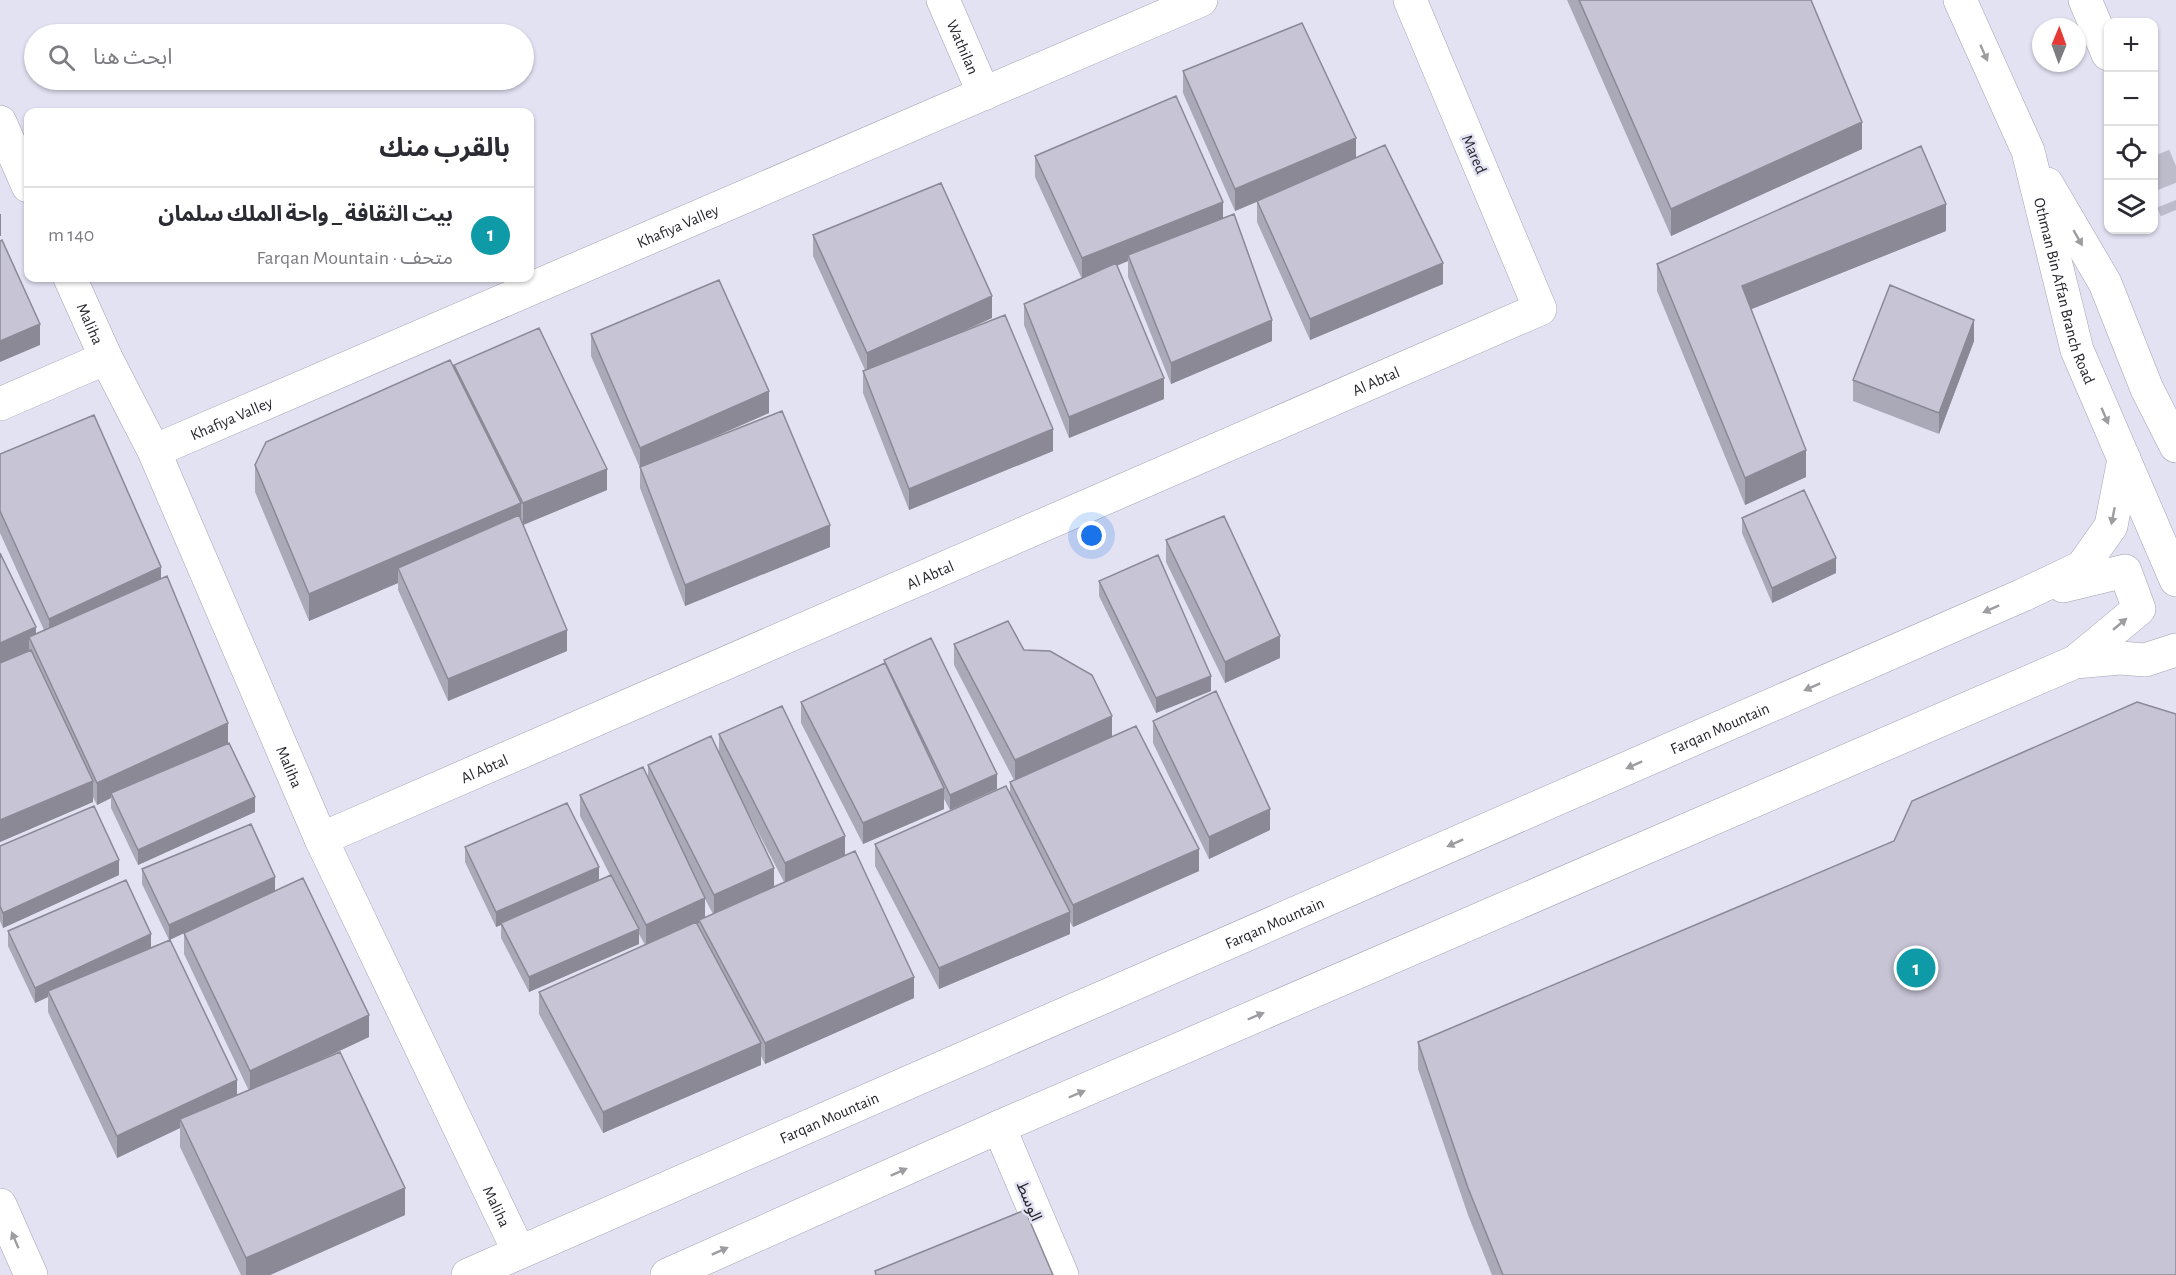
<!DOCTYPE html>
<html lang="ar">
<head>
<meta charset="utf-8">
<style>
	body { margin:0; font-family:"Alegreya Sans","Noto Sans Arabic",sans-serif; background:#f2f2f3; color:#2b2b33; direction:rtl }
	.controls { position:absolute; right:18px; top:18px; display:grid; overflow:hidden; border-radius:12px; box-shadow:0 2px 4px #0004 }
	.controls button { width:54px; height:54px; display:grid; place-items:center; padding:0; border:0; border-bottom:2px solid #e1e1e2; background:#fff; color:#2b2b33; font:30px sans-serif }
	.compass { position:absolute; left:2032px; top:18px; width:54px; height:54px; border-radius:50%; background:#fff; box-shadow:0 2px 4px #0004; rotate:1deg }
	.you { position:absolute; left:1092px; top:536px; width:21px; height:21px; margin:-15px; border:4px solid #fff; border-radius:50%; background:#1a73e8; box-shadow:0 0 0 9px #1a73e833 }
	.badge { display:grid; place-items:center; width:39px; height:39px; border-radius:50%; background:#d93025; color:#fff; font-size:20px; font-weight:700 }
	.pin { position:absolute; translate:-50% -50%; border:3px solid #fff; box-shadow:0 2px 6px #0006 }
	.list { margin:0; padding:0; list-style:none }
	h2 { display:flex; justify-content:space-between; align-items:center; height:78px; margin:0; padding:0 24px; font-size:26px }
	h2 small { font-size:20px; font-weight:400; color:#7c7c81 }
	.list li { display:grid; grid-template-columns:39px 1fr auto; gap:18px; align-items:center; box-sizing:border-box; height:96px; padding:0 24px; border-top:2px solid #e1e1e2 }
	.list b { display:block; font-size:22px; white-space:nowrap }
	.list p { margin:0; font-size:20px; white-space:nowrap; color:#7c7c81 }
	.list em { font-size:20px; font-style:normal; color:#7c7c81 }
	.icon { flex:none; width:33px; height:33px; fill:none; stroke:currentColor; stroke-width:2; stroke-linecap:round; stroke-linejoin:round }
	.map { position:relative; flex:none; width:2176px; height:1275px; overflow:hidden; direction:ltr }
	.search { position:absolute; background:#fff; box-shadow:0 2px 4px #0004; left:24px; top:24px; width:510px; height:66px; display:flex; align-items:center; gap:15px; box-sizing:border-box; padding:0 21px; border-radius:33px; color:#7c7c81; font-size:22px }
	.panel { position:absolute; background:#fff; box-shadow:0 2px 4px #0004; left:24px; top:108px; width:510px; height:174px; border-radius:12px; direction:rtl }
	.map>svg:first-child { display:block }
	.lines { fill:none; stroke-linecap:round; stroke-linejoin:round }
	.primary-tunnel { stroke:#bdbccb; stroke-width:33; stroke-dasharray:33 16; stroke-linecap:butt }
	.street-casing { stroke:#a2a1b1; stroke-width:34 }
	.secondary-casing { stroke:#a2a1b1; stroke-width:34 }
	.primary-casing { stroke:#a2a1b1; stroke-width:34 }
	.street { stroke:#fff; stroke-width:33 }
	.secondary { stroke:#fff; stroke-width:33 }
	.primary { stroke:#fff; stroke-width:33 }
	.wall { fill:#aaa9b7; fill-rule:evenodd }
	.shaded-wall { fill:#8b8995 }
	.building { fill:#c6c4d5; stroke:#8b8995; stroke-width:1.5 }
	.oneway { fill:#9d9ca0 }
	.labels { text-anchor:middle; stroke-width:5; stroke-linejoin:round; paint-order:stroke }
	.street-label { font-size:16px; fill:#25242b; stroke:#e3e2f3 }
</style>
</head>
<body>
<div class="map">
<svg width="2176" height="1275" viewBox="0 0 2176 1275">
	<rect width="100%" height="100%" fill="#e3e2f3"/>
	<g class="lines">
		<path class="primary-tunnel" d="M2154,156L2176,210"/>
		<g class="street-casing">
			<g id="street">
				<path id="s1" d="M943,0L984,94"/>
				<path d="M0,122L28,186"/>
				<path id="s2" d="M70,278L106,358L154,451L321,839L519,1252"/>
				<path d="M0,404L106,358"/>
				<path id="s3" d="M154,451L1201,0"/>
				<path id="s4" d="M321,839L1540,309L1410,0"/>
				<path d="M999,1127L1062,1275"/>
			</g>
		</g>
		<g class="secondary-casing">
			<g id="secondary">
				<path id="s5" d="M1960,0L2028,151L2077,350L2176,580"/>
				<path d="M2047,184L2105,283L2147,389L2176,446"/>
				<path d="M2063,586L2125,571L2139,609L2075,662"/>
				<path d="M0,1205L31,1275"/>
				<path id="s6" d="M468,1275L2023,595L2082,567L2111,526L2124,459"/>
				<path d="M667,1275L999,1127L2075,662L2120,658L2145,660L2176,650"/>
			</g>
		</g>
		<g class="primary-casing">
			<path id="primary" d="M2085,0L2108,54"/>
		</g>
		<use href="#street" class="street"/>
		<use href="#secondary" class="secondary"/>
		<use href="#primary" class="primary"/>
	</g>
	<path class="wall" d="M1567,0H1811L1862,149L1671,236Z
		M1183,71L1356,158L1443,284L1310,340L1257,222V202L1235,211L1183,93Z
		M1035,156L1223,219L1272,341L1171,384L1128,277V261L1117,266L1164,399L1069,438L1024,325V304L1082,279L1035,177Z
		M1946,231L1751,309L1806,477L1745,505L1657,291V264Z
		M813,235L992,318L948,338L1053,451L909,510L863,393V371L865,370L813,256Z
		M591,334L769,413L694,446L830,547L685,606L640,488V468L591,356Z
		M1974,341L1939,434L1853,401V380Z
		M454,365L607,490L523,525L521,520L567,651L448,701L398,590V583L309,621L255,492V465L454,367Z
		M0,454L161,579L228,743L255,812L138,865L111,808V798L97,805L93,797V802L0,842V553L36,634L44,630L0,533Z
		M1742,518L1836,573L1772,603L1742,533Z
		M1166,540L1280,658L1225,683L1166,562Z
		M1099,581L1211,691L1156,713L1099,596Z
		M954,644L1024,650L1112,736L1199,871L1073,927L1070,922V934L939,989L875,866V844L1010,792V782L1014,780L954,665Z
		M884,660L997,789L950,810L944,799V809L863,844L801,723V702L884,663Z
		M1153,721L1270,830L1209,859L1153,743Z
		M719,734L845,855L914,998L765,1064L761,1056V1065L603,1133L539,1014V992L645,945L639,934V944L529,992L501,938V925L496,927L465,862V847L599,880L610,875L580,816V795L648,779V765L719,753ZM736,789L784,882L774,887ZM705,899L713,914L705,917Z
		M1894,841L2176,1275H1492L1468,1215L1418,1069V1042Z
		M0,846L119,875L3,928L0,921Z
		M142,869L275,891L369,1037L303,1068L405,1215L270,1275H241L180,1147V1128L117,1158L48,1012V997L35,1003L8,946V931L151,947L169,940L142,884ZM184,933V954L249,1091L237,1096L170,940Z"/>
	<path class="shaded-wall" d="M1862,122V149L1671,236V209Z
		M1356,138V159L1235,211V189Z
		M1223,202V223L1128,255V261L1082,279V258Z
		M1946,204V231L1742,313V286Z
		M0,214H1V236H0Z
		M1443,263V284L1310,340V319Z
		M992,296V318L867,374V353Z
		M1272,320V341L1171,384V363Z
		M1974,320V341L1939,434V413Z
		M40,324V345L0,362V341Z
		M1164,378V399L1069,438V417Z
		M769,391V413L640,469V448Z
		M1053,429V451L909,510V489Z
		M1806,450V477L1745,505V478Z
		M607,469V490L523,525V503Z
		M521,503V530L398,568V583L309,621V594Z
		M830,525V547L685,606V585Z
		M1836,558V573L1772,603V588Z
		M161,567V589L49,641V619Z
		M36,627V648L29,637V652L0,664V643Z
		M567,630V651L448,701V679Z
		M1280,636V658L1225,683V662Z
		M1211,676V691L1156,713V698Z
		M1112,716V738L1015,781V760Z
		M228,723V744L111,793V798L97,805V783Z
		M997,774V789L950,810V795Z
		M93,781V802L0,842V820Z
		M944,788V809L863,844V823Z
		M255,797V812L138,865V850Z
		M1270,809V830L1209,859V837Z
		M845,836V858L785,885V863Z
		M1199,849V871L1073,927V905Z
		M119,860V875L3,928V913Z
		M599,867V882L501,923V925L496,927V912Z
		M774,868V890L714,916V895Z
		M275,877V892L169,940V925Z
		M705,898V920H699V923L646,946V925Z
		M1070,912V934L939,989V968Z
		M639,929V944L529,992V977Z
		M151,934V949L48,991V997L35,1003V988Z
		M914,977V998L765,1064V1043Z
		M369,1015V1037L250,1093V1071Z
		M761,1043V1065L603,1133V1112Z
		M237,1080V1101L180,1119V1128L117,1158V1136Z
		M405,1188V1215L270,1275H246V1258Z"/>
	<path class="building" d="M1579,0H1811L1862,122L1671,209Z
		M1302,23L1356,138L1235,189L1183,71Z
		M1176,96L1223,202L1082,258L1035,156Z
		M1385,145L1443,263L1310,319L1257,201Z
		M1921,146L1946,204L1742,286L1806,450L1745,478L1657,264Z
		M941,183L992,296L867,353L813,235Z
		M1234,214L1272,320L1171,363L1128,255Z
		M2,240L40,324L0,341V241Z
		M1116,263L1164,378L1069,417L1024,304Z
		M719,280L769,391L640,448L591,334Z
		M1890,285L1974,320L1939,413L1853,380Z
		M1005,315L1053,429L909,489L863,371Z
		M539,328L607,469L523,503L454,365Z
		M450,360L521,503L309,594L255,465L266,442Z
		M782,411L830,525L685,585L640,467Z
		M94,415L161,567L49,619L0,511V454Z
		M1804,490L1836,558L1772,588L1742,518Z
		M519,515L567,630L448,679L398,568Z
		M1224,516L1280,636L1225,662L1166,540Z
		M0,553L36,627L0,643Z
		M1158,555L1211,676L1156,698L1099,581Z
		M167,576L228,723L97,783L29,637Z
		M1008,621L1024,650L1050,651L1092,675L1112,716L1015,760L954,644Z
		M931,638L997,774L950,795L884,660Z
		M31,650L93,781L0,820V663Z
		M885,663L944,788L863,823L801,702Z
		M1216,691L1270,809L1209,837L1153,721Z
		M2137,702L2176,714V1275H1503L1468,1188L1418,1042L1894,841L1912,801Z
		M782,706L845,836L785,863L719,734Z
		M1136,726L1199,849L1073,905L1010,782Z
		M711,736L774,868L714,895L648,765Z
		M229,743L255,797L138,850L111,793Z
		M643,767L705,898L646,925L580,795Z
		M1006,786L1070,912L939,968L875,844Z
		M567,803L599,867L496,912L465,847Z
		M94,806L119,860L3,913L0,906V846Z
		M251,824L275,877L169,925L142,869Z
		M855,851L914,977L765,1043L699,920Z
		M611,875L639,929L529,977L501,923Z
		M303,878L369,1015L250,1071L184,933Z
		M126,880L151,934L35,988L8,931Z
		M696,922L761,1043L603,1112L539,992Z
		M170,940L237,1080L117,1136L48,991Z
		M340,1052L405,1188L246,1258L180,1119Z
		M1025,1210L1053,1275H876L875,1271Z"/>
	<defs><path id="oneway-solid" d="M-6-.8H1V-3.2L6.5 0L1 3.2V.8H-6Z" transform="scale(1.5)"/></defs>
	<g class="oneway">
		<use href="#oneway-solid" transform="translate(1984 53) rotate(66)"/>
		<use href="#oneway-solid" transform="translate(2078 238) rotate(60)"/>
		<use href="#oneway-solid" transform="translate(2105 416) rotate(67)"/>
		<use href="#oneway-solid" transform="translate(2113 516) rotate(101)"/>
		<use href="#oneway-solid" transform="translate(1991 609) rotate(156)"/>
		<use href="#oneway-solid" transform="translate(2120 624) rotate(-40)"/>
		<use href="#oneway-solid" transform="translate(1812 687) rotate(156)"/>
		<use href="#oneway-solid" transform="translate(1634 765) rotate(156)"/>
		<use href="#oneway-solid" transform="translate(1455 843) rotate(156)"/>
		<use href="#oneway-solid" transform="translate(1256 1016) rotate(-23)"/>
		<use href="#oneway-solid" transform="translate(1077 1094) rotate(-23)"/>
		<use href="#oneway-solid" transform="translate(899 1172) rotate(-24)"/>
		<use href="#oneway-solid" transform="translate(15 1240) rotate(-113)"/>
		<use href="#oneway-solid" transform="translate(720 1251) rotate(-24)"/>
	</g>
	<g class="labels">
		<g class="street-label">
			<text dy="6" stroke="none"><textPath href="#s1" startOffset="51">Wathilan</textPath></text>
			<text transform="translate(1475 154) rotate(67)" y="6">Mared</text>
			<text dy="6" stroke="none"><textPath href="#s3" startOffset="570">Khafiya Valley</textPath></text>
			<text dy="6" stroke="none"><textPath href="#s5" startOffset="310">Othman Bin Affan Branch Road</textPath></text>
			<text dy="6" stroke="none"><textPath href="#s2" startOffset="50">Maliha</textPath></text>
			<text dy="6" stroke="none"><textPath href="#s4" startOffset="1150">Al Abtal</textPath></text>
			<text dy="6" stroke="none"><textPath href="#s3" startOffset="84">Khafiya Valley</textPath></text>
			<text dy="6" stroke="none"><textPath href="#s4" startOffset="664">Al Abtal</textPath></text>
			<text dy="6" stroke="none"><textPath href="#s6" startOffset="1366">Farqan Mountain</textPath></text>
			<text dy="6" stroke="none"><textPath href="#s2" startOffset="536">Maliha</textPath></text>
			<text dy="6" stroke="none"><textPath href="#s4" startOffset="178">Al Abtal</textPath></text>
			<text dy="6" stroke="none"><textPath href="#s6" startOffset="880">Farqan Mountain</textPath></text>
			<text dy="6" stroke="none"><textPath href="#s6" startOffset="394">Farqan Mountain</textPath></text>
			<text transform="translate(1030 1201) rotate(67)" y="6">الوسط</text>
			<text dy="6" stroke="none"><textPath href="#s2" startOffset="1022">Maliha</textPath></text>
		</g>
	</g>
</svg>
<div class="controls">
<button>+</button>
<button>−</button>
<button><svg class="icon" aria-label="locate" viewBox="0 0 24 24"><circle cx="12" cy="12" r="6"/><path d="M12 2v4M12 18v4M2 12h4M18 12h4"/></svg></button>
<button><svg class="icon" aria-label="layers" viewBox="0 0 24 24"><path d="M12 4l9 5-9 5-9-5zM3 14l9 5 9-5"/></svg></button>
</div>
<svg class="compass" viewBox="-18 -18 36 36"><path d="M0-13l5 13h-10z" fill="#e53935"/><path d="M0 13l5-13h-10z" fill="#7c7c81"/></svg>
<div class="you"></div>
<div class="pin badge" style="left:1916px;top:968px;background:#0f9aa8">1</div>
<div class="search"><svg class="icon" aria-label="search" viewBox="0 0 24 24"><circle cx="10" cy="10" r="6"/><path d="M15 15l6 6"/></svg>ابحث هنا</div>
<section class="panel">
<h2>بالقرب منك<small></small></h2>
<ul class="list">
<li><span class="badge" style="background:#0f9aa8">1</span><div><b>بيت الثقافة _ واحة الملك سلمان</b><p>متحف · Farqan Mountain</p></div><em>140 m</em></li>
</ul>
</section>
</div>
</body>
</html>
